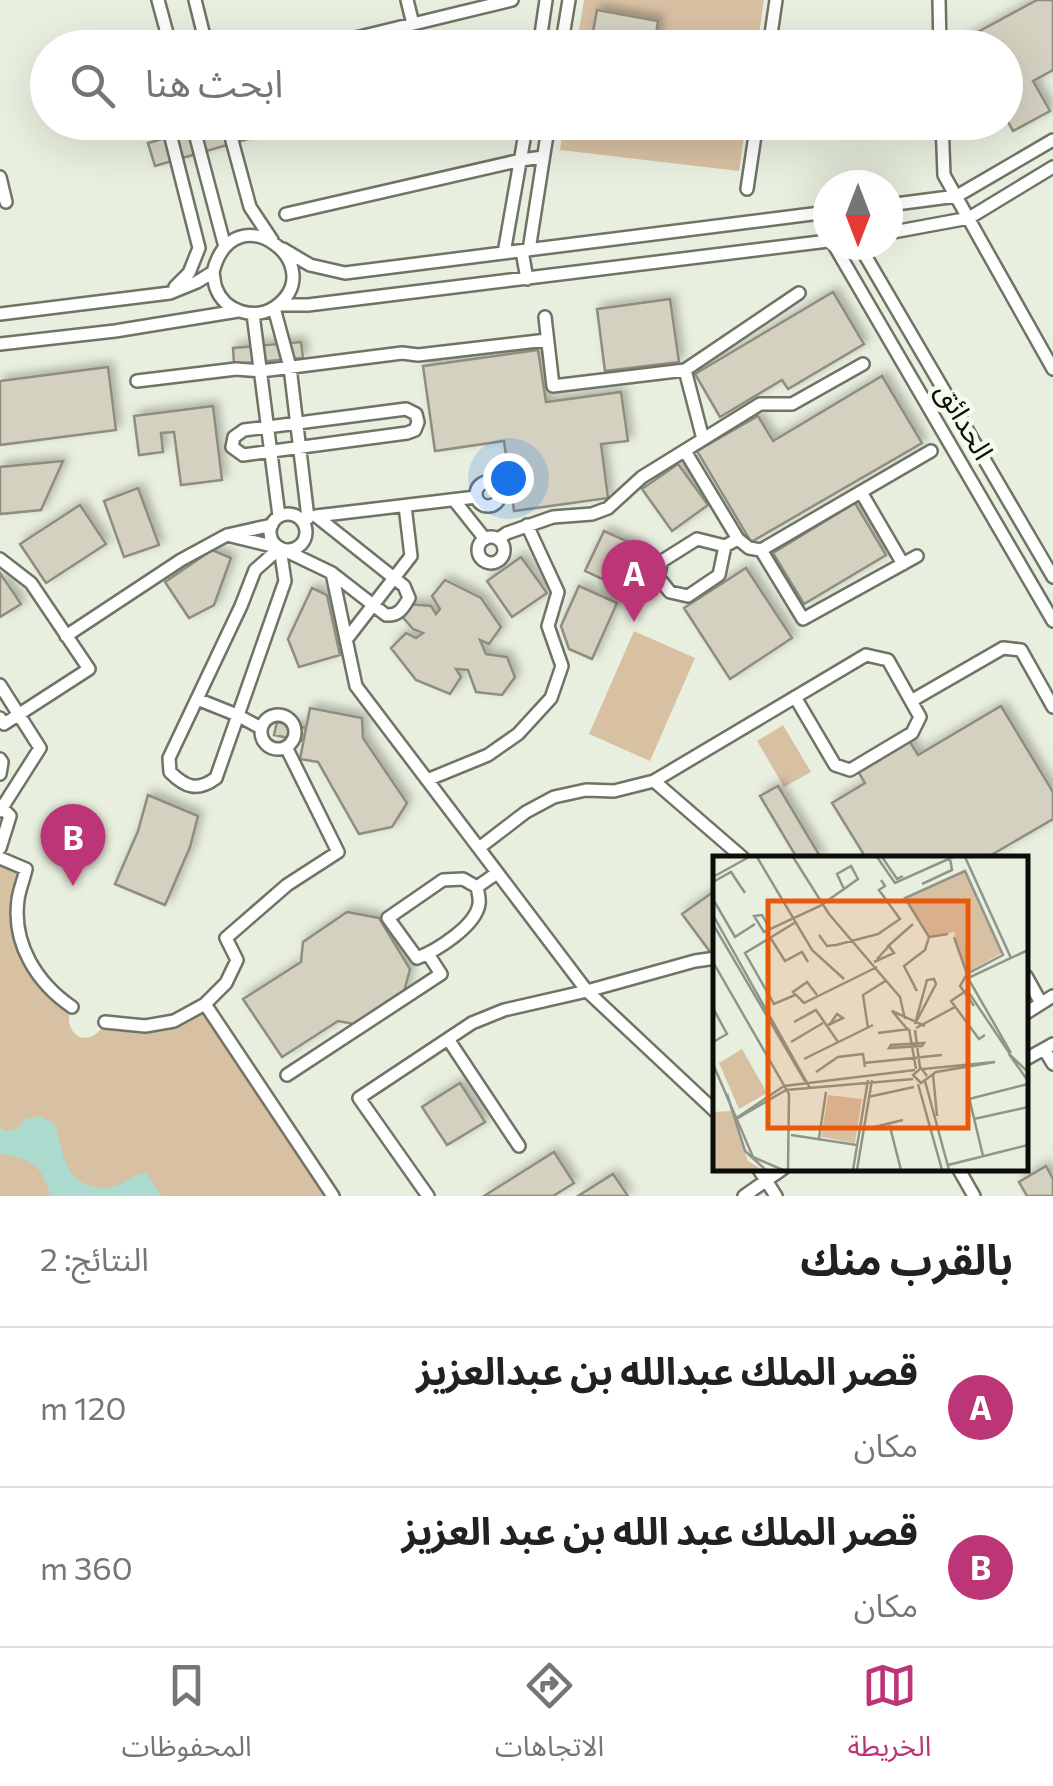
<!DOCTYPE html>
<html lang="ar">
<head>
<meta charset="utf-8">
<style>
	body { margin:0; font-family:Commissioner,"Noto Sans Arabic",sans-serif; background:#f2f2f2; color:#202124; direction:rtl }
	.compass { position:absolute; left:813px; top:170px; width:90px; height:90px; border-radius:50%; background:#fff; box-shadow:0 10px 40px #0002; rotate:180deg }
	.you { position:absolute; left:508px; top:478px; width:35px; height:35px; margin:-25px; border:8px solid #fff; border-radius:50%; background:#1a73e8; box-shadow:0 0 0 15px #1a73e833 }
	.badge { display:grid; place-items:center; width:65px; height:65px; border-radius:50%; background:#bb3577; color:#fff; font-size:32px; font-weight:700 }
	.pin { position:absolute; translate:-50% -82px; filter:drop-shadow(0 2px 5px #0008) }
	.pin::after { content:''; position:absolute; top:52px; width:35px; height:30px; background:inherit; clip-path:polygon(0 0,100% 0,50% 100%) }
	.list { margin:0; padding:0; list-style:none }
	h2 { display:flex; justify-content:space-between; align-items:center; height:130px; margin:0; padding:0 40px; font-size:42px }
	h2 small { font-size:32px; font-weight:400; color:#757577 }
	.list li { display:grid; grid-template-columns:65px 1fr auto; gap:30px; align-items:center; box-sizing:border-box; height:160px; padding:0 40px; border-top:2px solid #e0e0e0 }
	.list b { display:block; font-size:38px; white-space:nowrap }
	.list p { margin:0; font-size:32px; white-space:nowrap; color:#757577 }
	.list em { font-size:32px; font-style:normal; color:#757577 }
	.icon { flex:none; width:55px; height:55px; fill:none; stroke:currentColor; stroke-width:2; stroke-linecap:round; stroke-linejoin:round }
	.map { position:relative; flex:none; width:1053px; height:1196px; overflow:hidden; direction:ltr }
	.search { position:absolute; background:#fff; box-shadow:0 10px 40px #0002; left:30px; right:30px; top:30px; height:110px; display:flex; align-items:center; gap:25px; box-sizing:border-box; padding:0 35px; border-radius:55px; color:#757577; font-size:38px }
	.sheet { height:450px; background:#fff }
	nav { display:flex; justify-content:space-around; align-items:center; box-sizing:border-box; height:140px; border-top:2px solid #e0e0e0; background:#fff; font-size:28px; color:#757577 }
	nav a { display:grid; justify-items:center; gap:5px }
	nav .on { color:#bb3577 }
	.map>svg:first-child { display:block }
	.green { fill:#d8c0a3 }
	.water { fill:#acdace }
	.building { fill:#d4d1c1; stroke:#8f8d7e; stroke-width:2.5; filter:url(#shadow) }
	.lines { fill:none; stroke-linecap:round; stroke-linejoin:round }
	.minor-casing { stroke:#6e7466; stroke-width:16 }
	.minor { stroke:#fff; stroke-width:11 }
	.labels { text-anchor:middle; stroke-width:9; stroke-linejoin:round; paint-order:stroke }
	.street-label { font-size:28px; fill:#0b0d08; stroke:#f6fced }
	.inset-road { fill:none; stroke:#909589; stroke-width:2.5 }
	.view { fill:#e8590c; fill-opacity:0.15; stroke:#e8590c; stroke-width:5 }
	.inset-edge { fill:none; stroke:#0b0d08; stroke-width:5 }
</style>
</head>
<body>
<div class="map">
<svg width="1053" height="1196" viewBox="0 0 1053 1196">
	<defs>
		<filter id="shadow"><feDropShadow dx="4.5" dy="-4.5" stdDeviation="5" flood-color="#0004"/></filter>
	</defs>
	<rect width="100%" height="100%" fill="#e9efdf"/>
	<path class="green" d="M584,0H764L757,47L576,48Z
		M564,123V122L746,123L739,171L560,150Z
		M634,631L695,658L650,761L589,734Z
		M783,725L811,772L784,787L757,741Z
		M0,858L26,869L18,902L28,957L70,1010C63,1039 93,1049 105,1022L145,1026L205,1004L333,1196H0Z"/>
	<path class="water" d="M40,1116L55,1124L64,1159L75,1179C82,1182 91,1187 99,1188C115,1191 130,1176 146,1172L162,1196H50C43,1165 29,1158 0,1154V1127L5,1131L17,1129L25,1119Z"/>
	<path class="building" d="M1037,0H1053V70L1033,81L1050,111L1013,131L1006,118V48H967L963,40Z
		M597,10L658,21L654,48H590Z
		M221,122H243L248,139L155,166L148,143Z
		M833,292L864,344L788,389L782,380L720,417L695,374Z
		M670,299L679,362L605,371L597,309Z
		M301,342L303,358L234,364L233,348Z
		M538,350L546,402L621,392L628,441L601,444L608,498L514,511L504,441L435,451L423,366Z
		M108,367L116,430L0,445V381Z
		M882,376L922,443L751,542L697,451L758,416L773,441Z
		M213,406L222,480L181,485L174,432L161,433L163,452L139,455L134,416Z
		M63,461L41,510L0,514V467Z
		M678,464L708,505L672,531L642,489Z
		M138,488L159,545L124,557L104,501Z
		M855,503L886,555L804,604L773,553Z
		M80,505L106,544L46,583L20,544Z
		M604,531L644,549L626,590L585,571Z
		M212,550L231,558L214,605L189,618L165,582Z
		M521,557L547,593L512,617L487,581Z
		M746,568L792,638L730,679L684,608Z
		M0,573L21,604L0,617Z
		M445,580L481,598L501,627L489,644L480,640L486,654L507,657L515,677L502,695L476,692L468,670L456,669L461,677L450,694L416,680L391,648L406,633L416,638L423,633L413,629L400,614L409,604L431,606L436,614L440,609L432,596Z
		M579,586L617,603L592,659L569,649L561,626Z
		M312,588L327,595L340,655L299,667L288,639Z
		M1001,706L1053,792V819L986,858H866L832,803L865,783L856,768L907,737L918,755Z
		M310,708L362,718L363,738L407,803L392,827L359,834L318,762L300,759Z
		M277,722L306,728L303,741L274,735Z
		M778,786L821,858H797L760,796Z
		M148,795L198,816L190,847L165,905L115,884L138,831Z
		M716,890V950L711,953L682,914Z
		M347,912L379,918L410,969L404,992L354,1024L338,1021L282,1057L243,999L301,962L303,942Z
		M460,1083L485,1122L447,1145L422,1107Z
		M554,1152L574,1183L553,1196H484Z
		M1046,1166L1053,1179V1196H1027L1019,1182Z
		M613,1174L628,1196H578Z"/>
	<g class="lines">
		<g class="minor-casing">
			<path id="minor" d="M158,0L171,48
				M195,0L207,48
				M407,0L413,24
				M939,0L940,48
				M343,41L512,0
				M539,48L546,0
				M561,48L569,0
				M769,48L776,0
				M167,122L199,248L189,273L175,287
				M192,122L225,247
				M227,122L250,207L272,240
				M942,122L944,175L1053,369
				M0,177L6,202
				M747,189L757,122
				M888,205L957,196L1053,140
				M286,214L521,160L543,157
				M888,233L969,218L1053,167
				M834,245L1053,621
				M859,245L1053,577
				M283,249L310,265L345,273L828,212
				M529,250L549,122
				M522,251L527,279
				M504,253L527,122
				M278,305H308L828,241
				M274,308L290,367L308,518
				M0,314L170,293L197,282L213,272C234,190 333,266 275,307C254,321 224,311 216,288C214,283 214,277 213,272
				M253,314L279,516
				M545,317L553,386L685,370L799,293
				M0,344L115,331L238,311
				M685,370L703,439
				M137,381L236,369L261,371L402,353L418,355L547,340
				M406,409L416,414L418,422L415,430L407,433L243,455L232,447L234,437L244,430Z
				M685,451L738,539L749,548L761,550L803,619L917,556
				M476 494a12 12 0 1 1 24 0a12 12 0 1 1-24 0Z
				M861,492L903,564
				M454,500L485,539
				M270 532a18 18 0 1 1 36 0a18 18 0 1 1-36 0Z
				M316,516L476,497
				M227,535L280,548L332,573L386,615C399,616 403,608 409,598L404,586L316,516
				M478 550a13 13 0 1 1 26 0a13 13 0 1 1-26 0Z
				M498,539L507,533L553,517L592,514L608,508L642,477L760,404H792L863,364
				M725,546L719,575L688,596L670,592L658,577L662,561L697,539L725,546L738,539
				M280,548L285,581L216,778C197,792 185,787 170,772L169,758L241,606L255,570Z
				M761,550L931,451
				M0,559L31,583L89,669L4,724L0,718
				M332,573L356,686L587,991L716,1112
				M66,636L181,560L227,535L272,525
				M346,640L411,556L405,506
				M0,685L40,748L0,811
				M197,699L237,715L261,728
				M911,701L1003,648L1021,650L1053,707
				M261 732a17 17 0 1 1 34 0a17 17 0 1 1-34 0Z
				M0,759L2,762L0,774
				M427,780L488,755L518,734L551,698L562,666L548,626L558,592L527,525
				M654,781L743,858
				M0,848L10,816L3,809
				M479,848L526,812L554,797L586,790L614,791L654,781L866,655L888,660L920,717L912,733L850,770L835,765L795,697
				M0,858L26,869C24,879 19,890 18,900C12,944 37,983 72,1007
				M477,887C478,893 480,899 479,904C476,926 436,951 417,958L388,918L443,880L463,879L477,887L497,873
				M1026,976L1041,1003
				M205,1004L333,1196
				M1026,1013L1053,996
				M105,1022L145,1026L174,1021L205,1004L226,983L237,960L226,938L287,885L338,852L286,747
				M448,1039L519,1146
				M1044,1049L1053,1064
				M1026,1059L1053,1044
				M287,1075L441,974L428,954
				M758,1168L776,1196
				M958,1168L974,1196
				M428,1196L359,1098L472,1023L504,1010L587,991L695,961L716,958
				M744,1196L784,1168"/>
		</g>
		<use href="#minor" class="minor"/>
	</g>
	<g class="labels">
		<g class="street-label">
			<text transform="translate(965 421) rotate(60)" y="10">الحدائق</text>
		</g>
	</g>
	<g transform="translate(713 856)">
		<rect width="315" height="315" fill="#e9efdf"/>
		<path d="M252,15L289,97L253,117L241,76L216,81L192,42ZM29,193L54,237L26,253L6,207ZM115,239L149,243L142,287L108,281ZM18,255L35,305L50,314H0V256Z" fill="#d8c0a3"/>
		<path class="inset-road" d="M44,1L99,94L131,123M80,1L116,58L187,141L192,163M164,1L182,27L240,1M169,1L184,23L190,20M252,1L298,102M0,21L36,1M0,26L18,16L32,37M209,28L239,14L237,2M0,43L22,81L42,68M0,59L97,232M0,68L92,225M57,73L49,59L41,60L51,76L107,50L145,23L138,10L124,18L131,33M106,79L114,90L123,89L165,78L187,63L166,34L172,30L168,24M57,81L72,105L89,96L95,106M216,81L192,42L252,15L290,99L254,118L247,130L261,150M241,81L254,118M174,91L200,68M0,106L76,238L75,314M161,106L181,97L176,90L164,103M221,123L223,128L202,168L214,124ZM201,130L204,135L191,110L212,94L216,81L235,78M82,139L61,148L32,97L83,66M104,139L94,126L80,136L91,147L164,111M0,152L14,178L0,186M81,166L103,154L125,186M115,169L130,162L124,158L117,168M155,172L150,139L174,124M203,172L242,151M196,173L203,213M195,174L179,155L212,170M202,174L207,212M165,177L196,173M272,179L266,183L238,145L254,134L297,198M78,186L110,167M211,187L209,190L176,192L178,189ZM298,197L255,122L315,94M91,203L160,169M151,207L229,199M0,208L40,301L70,314M210,213L282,206L223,216L208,227L200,219L208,212L214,220M103,216L125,201L150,198L152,211M315,216L296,198L315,225M220,218L224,260M212,225L236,314M205,228L229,314M254,233L270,300M14,238L32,295L53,314M155,241L201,231M256,243L315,228M25,262L73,234L200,223M22,263L71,230L202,214M261,263L315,251M176,267L188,314M149,274L190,264M78,279L144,289M106,282L113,236M235,309L315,289M140,314L155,224M144,314L159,224"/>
		<path class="view" d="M55,45H255V272H55Z"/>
		<rect width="315" height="315" class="inset-edge"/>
	</g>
</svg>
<svg class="compass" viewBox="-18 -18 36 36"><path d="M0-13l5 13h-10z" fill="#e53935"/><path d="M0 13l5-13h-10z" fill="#757577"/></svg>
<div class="you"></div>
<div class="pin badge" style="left:634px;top:622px">A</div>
<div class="pin badge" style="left:73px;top:886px">B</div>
<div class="search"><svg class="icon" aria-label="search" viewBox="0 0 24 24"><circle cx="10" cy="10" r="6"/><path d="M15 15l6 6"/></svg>ابحث هنا</div>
</div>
<section class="sheet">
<h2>بالقرب منك<small>النتائج: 2</small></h2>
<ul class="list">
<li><span class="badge">A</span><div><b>قصر الملك عبدالله بن عبدالعزيز</b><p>مكان</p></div><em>120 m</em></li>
<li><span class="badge">B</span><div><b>قصر الملك عبد الله بن عبد العزيز</b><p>مكان</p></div><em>360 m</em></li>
</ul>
</section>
<nav>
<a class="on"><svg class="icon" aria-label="map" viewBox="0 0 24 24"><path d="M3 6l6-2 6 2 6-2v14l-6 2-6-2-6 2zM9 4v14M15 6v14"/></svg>الخريطة</a>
<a><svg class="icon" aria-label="directions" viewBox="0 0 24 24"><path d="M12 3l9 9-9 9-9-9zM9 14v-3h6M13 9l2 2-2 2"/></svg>الاتجاهات</a>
<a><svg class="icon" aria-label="saved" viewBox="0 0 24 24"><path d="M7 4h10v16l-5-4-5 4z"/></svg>المحفوظات</a>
</nav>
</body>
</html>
